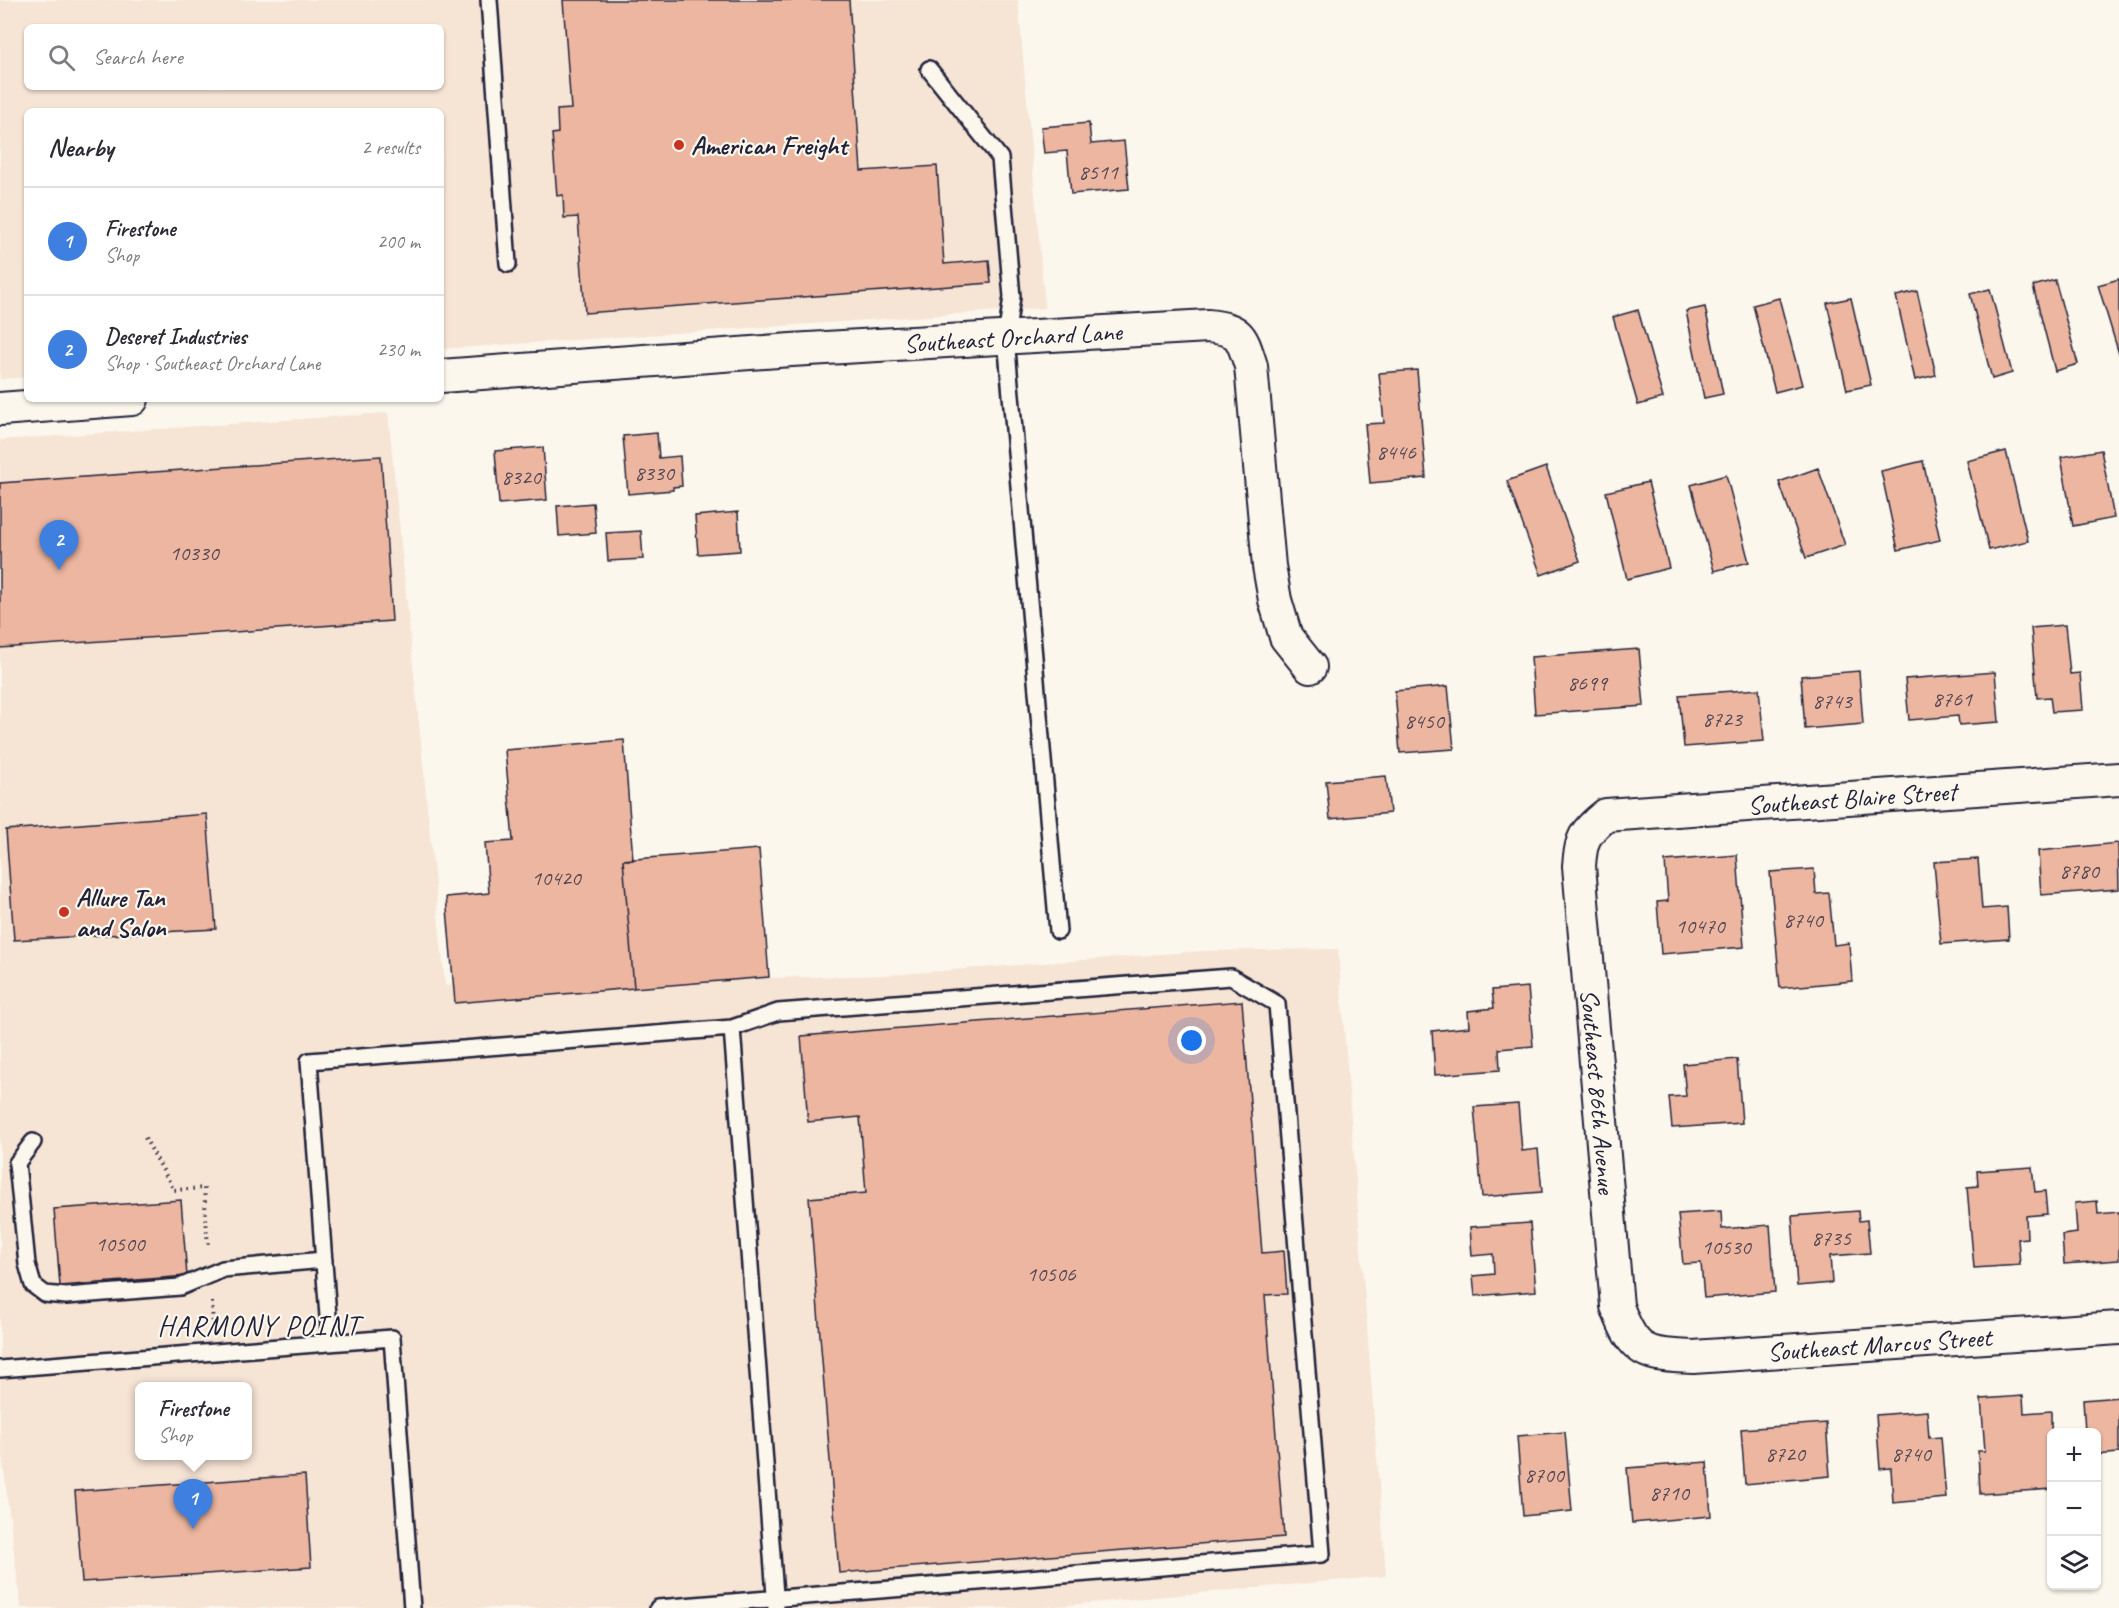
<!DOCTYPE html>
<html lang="en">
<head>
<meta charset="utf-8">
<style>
	body { margin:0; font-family:Caveat,sans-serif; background:#f2f2f3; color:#2b2b33 }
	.controls { position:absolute; right:18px; bottom:18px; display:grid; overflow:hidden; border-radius:9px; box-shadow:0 2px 4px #0004 }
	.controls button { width:54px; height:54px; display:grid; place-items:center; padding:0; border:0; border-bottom:2px solid #e1e1e2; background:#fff; color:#2b2b33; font:30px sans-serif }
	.you { position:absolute; left:1192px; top:1041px; width:21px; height:21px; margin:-15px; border:4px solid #fff; border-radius:50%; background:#1a73e8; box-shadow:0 0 0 9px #1a73e833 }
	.badge { display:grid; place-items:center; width:39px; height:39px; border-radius:50%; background:#7c3aed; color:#fff; font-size:20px; font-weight:700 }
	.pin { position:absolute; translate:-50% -50px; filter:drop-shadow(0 2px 3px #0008) }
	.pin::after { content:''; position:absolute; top:32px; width:21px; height:18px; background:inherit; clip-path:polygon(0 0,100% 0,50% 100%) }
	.popup { position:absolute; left:135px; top:1382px; width:117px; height:78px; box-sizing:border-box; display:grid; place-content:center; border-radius:9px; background:#fff; filter:drop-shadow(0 2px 4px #0005); font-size:20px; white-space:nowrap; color:#7c7c81 }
	.popup b { font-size:22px; color:#2b2b33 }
	.popup::after { content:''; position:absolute; left:50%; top:100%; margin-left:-12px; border:12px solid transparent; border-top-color:#fff }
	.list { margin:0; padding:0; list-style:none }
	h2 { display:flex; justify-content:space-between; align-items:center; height:78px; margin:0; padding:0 24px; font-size:26px }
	h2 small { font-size:20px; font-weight:400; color:#7c7c81 }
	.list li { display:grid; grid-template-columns:39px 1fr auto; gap:18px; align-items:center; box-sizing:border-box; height:108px; padding:0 24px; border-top:2px solid #e1e1e2 }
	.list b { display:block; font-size:22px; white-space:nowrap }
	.list p { margin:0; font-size:20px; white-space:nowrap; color:#7c7c81 }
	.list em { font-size:20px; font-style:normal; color:#7c7c81 }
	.icon { flex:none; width:33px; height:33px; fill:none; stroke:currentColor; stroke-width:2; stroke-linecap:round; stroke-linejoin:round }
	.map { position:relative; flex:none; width:2119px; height:1608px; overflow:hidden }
	.search { position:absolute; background:#fff; box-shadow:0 2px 4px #0004; left:24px; top:24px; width:420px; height:66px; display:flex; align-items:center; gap:15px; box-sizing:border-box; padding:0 21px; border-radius:9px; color:#7c7c81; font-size:22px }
	.panel { position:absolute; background:#fff; box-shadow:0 2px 4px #0004; left:24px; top:108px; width:420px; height:294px; border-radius:9px }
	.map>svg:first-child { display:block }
	.built { fill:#f6e4d5; fill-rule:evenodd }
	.building { fill:#ecb6a0; stroke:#22223b; stroke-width:1.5 }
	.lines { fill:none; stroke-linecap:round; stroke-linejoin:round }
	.lane-casing { stroke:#22223b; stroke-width:20 }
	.street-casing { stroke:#22223b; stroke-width:36 }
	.path { stroke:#22223b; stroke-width:4; stroke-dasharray:1.5 4.5; stroke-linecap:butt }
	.lane { stroke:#fbf7ec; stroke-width:15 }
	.street { stroke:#fbf7ec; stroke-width:32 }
	.poi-dot { fill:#c8321e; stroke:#fbf7ec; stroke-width:2 }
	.labels { text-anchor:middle; stroke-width:4.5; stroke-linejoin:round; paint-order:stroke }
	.number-label { font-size:22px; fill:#544754 }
	.poi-label { font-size:26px; font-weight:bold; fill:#22223b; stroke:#fbf7ec; text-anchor:start }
	.street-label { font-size:26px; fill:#22223b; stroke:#fbf7ec }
	.quarter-label { font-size:28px; letter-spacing:1.5px; fill:#22223b; stroke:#fbf7ec }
</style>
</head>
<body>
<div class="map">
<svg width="2119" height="1608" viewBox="0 0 2119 1608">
	<rect width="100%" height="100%" fill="#fbf7ec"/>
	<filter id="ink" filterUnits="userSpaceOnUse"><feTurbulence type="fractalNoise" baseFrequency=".0167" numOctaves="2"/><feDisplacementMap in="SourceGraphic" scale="12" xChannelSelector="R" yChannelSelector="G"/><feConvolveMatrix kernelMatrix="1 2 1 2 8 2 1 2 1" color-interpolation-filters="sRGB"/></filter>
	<g filter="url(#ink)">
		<path class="built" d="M0,0H1018L1045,308L441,349V111H27V377L0,379ZM27,27H441V87H27Z
			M388,413L445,986L889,975L1203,951L1338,949L1386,1576L1035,1608H21L0,1438V440ZM139,1386H247V1456H139Z"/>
		<path class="building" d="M563,0H849L861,171L937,166L944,264L989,260L991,283L585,313L578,217L564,218L563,195L557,196L552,134L558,133L557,110L571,109Z
			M1089,123L1091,144L1124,141L1129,189L1071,194L1067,151L1044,153L1041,127Z
			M2119,279V354L2098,285Z
			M2055,280L2078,364L2055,371L2033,286Z
			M1990,289L2012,373L1992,379L1970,294Z
			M1917,291L1936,375L1915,380L1896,296Z
			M1779,298L1802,385L1775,392L1753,305Z
			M1851,298L1871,385L1847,390L1827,303Z
			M1705,307L1723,394L1704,398L1686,311Z
			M1638,310L1663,398L1638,405L1613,317Z
			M1417,370L1426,478L1370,483L1365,424L1384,423L1379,373Z
			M657,433L659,458L680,456L682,486L673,487V490L628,494L623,436Z
			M543,447L547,500L499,504L495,451Z
			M2101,450L2114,518L2073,526L2061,457Z
			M2006,451L2028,541L1989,550L1967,461Z
			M381,456L392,621L0,648V483Z
			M1923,461L1940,540L1898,550L1881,471Z
			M1546,467L1580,561L1541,575L1507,481Z
			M1818,468L1845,545L1806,558L1779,482Z
			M1726,475L1749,562L1714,571L1691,485Z
			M1648,482L1669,568L1627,579L1606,492Z
			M593,503L596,533L559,536L557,506Z
			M738,512L740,551L698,554L695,516Z
			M641,531L643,559L608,561L606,533Z
			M2065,625L2070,674L2080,673L2083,710L2052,712L2050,697L2037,698L2031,628Z
			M1639,649L1644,706L1535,714L1531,657Z
			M1859,671L1863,724L1805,729L1801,676Z
			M1995,672L1999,722L1959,725L1958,716L1909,720L1905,679Z
			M1448,686L1454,749L1400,753L1395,691Z
			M1759,689L1764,741L1684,747L1679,695Z
			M624,740L633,860H623L634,988L455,1003L446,897L489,893L485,843L513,841L505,750Z
			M1386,776L1390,813L1330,819L1326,781Z
			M207,814L216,929L14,940L6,830Z
			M2118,843L2119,889L2041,895L2038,851Z
			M759,849L769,977L634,988L623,860Z
			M1737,855L1744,947L1661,954L1657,902L1668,901L1665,861Z
			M1978,859L1982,909L2007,907L2009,939L1941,944L1934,862Z
			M1814,869L1816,894L1829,893L1834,945L1849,943L1852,981L1780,988L1770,872Z
			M1528,987L1533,1046L1499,1049L1500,1070L1435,1075L1432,1031L1469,1027L1468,1011L1494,1008L1492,990Z
			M1242,1001L1262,1253L1284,1251L1287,1294L1265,1295L1284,1537L839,1573L809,1198L866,1193L860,1117L808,1122L801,1036Z
			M1737,1059L1742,1123L1672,1128L1669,1097L1686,1096L1683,1064Z
			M1518,1104L1522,1151L1538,1149L1542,1192L1482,1197L1474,1107Z
			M2032,1167L2035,1192L2045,1191L2047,1214L2026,1216L2027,1238L2018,1239L2020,1265L1974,1268L1967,1187L1978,1186L1977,1171Z
			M181,1200L187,1276L60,1286L54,1209Z
			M2097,1201L2098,1214L2119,1212V1260L2064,1264L2062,1235L2077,1233L2075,1203Z
			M1721,1211L1722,1229L1770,1225L1775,1292L1704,1298L1701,1263L1683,1264L1678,1214Z
			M1858,1211L1859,1221L1867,1220L1870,1253L1830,1256L1832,1283L1797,1286L1792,1216Z
			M1530,1223L1536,1291L1475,1296L1473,1276L1494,1274L1493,1254L1472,1256L1470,1227Z
			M2023,1396L2024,1413L2051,1411L2052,1489L1980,1494L1978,1451H1985L1981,1399Z
			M2119,1397V1453L2096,1455V1432H2085L2083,1400Z
			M1927,1411L1929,1438L1941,1437L1946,1498L1893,1503L1891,1468L1880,1469L1876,1415Z
			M1826,1423L1830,1476L1745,1484L1741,1429Z
			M1565,1432L1572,1511L1523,1516L1517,1436Z
			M1707,1462L1711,1516L1632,1523L1627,1468Z
			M305,1475L311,1567L82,1582L75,1491Z"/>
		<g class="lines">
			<g class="lane-casing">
				<path id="lane" d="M489,0L508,264
					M929,69L1000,158L1012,297L1006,338L1058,931
					M33,1142L17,1163L27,1264L33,1285L45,1294L66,1296L180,1287L223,1269L324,1260
					M330,1343L309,1061L732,1028L776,1608
					M0,1369L392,1338L412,1608
					M658,1608L1322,1554L1277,1004L1231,977L778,1012L732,1028"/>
			</g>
			<g class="street-casing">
				<g id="street">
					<path id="s1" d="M441,376L791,350L1208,326C1241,330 1241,335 1251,366L1269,566L1275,600L1286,637L1310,667"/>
					<path d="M0,409L132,399"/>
					<path id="s2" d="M2119,779L1606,815C1584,833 1581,838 1579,866L1617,1306C1634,1354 1645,1355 1693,1357L2119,1328"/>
				</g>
			</g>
			<path class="path" d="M145,1138L174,1190L204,1188L208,1247
				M212,1302L213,1327"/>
			<use href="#lane" class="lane"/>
			<use href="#street" class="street"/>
		</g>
	</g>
	<g class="poi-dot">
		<circle cx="679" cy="145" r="6"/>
		<circle cx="64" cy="912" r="6"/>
	</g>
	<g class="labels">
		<g class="number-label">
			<text x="1098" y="179">8511</text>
			<text x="1396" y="459">8446</text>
			<text x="654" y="480">8330</text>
			<text x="521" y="484">8320</text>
			<text x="194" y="560">10330</text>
			<text x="1587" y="690">8699</text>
			<text x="1952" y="706">8761</text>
			<text x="1832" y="708">8743</text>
			<text x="1722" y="726">8723</text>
			<text x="1424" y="728">8450</text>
			<text x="2079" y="878">8780</text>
			<text x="556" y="885">10420</text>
			<text x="1803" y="927">8740</text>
			<text x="1700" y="933">10470</text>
			<text x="1831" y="1245">8735</text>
			<text x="120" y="1251">10500</text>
			<text x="1726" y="1254">10530</text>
			<text x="1051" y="1281">10506</text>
			<text x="1785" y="1461">8720</text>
			<text x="1911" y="1461">8740</text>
			<text x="1544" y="1482">8700</text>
			<text x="1669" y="1500">8710</text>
		</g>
		<g class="poi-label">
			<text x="691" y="154">American Freight</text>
			<text x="76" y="906">Allure Tan<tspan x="76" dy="30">and Salon</tspan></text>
		</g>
		<g class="street-label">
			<text dy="9" stroke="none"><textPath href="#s1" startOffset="573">Southeast Orchard Lane</textPath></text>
			<text transform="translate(1852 798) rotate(-4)" y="9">Southeast Blaire Street</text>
			<text dy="9" stroke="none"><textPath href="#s2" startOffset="801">Southeast 86th Avenue</textPath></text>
			<text dy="9" stroke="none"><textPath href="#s2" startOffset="1305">Southeast Marcus Street</textPath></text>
		</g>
		<g class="quarter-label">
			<text x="259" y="1335">HARMONY POINT</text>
		</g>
	</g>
</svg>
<div class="controls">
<button>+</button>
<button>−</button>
<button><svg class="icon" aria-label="layers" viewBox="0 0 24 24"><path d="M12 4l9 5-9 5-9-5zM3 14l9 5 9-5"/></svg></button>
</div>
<div class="you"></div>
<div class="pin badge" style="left:193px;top:1529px;background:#3f7fe0">1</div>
<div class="popup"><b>Firestone</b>Shop</div>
<div class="pin badge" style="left:59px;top:570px;background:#3f7fe0">2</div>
<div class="search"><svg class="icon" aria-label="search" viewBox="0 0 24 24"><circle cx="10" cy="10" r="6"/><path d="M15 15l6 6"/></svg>Search here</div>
<section class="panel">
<h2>Nearby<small>2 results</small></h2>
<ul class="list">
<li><span class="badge" style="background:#3f7fe0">1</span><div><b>Firestone</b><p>Shop</p></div><em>200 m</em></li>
<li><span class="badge" style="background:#3f7fe0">2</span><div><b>Deseret Industries</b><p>Shop · Southeast Orchard Lane</p></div><em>230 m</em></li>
</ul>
</section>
</div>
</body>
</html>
